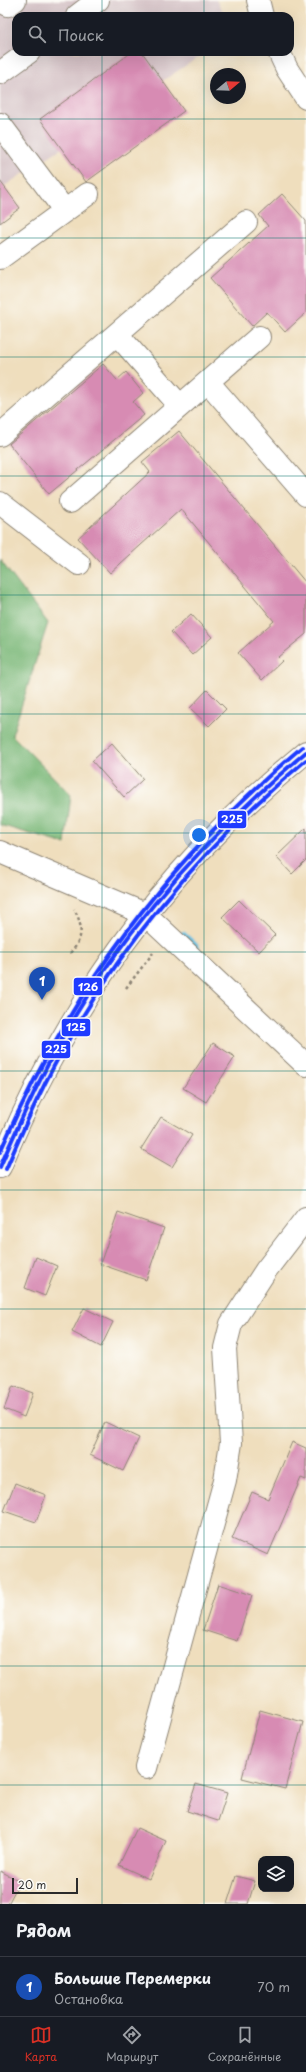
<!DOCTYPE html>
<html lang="ru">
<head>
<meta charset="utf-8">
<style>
	body { margin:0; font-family:"Playpen Sans",sans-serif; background:#20242c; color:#f1f3f6 }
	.controls { position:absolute; right:12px; bottom:12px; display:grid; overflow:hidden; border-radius:8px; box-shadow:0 4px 16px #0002 }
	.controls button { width:36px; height:36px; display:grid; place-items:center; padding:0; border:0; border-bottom:1px solid #363941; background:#171b24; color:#f1f3f6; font:20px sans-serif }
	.compass { position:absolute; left:210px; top:68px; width:36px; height:36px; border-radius:50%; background:#171b24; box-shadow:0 4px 16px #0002; rotate:71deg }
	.scale { position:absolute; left:12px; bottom:10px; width:66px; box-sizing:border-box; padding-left:4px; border:2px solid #2b2b2b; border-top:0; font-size:11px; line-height:14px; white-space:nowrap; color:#2b2b2b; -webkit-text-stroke:3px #fdfcf7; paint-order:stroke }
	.you { position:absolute; left:199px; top:835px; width:14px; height:14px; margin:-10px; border:3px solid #fff; border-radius:50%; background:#1a73e8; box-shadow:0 0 0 6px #1a73e833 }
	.badge { display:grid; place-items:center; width:26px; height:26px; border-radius:50%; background:#d93025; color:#fff; font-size:13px; font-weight:700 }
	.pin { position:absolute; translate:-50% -33px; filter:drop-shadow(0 1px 2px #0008) }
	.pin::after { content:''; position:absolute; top:21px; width:14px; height:12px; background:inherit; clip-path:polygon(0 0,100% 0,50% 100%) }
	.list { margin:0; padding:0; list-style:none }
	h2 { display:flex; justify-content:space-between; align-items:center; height:52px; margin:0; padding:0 16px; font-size:17px }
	h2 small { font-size:13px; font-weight:400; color:#9ea1a6 }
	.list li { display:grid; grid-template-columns:26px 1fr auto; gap:12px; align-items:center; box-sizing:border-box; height:60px; padding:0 16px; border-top:1px solid #363941 }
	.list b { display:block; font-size:15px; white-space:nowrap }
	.list p { margin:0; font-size:13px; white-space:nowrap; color:#9ea1a6 }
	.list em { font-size:13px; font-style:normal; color:#9ea1a6 }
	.icon { flex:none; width:22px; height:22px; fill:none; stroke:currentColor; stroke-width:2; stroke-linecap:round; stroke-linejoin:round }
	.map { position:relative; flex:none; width:306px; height:1904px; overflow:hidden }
	.search { position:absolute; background:#171b24; box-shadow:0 4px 16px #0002; left:12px; right:12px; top:12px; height:44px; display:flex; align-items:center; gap:10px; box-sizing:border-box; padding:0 14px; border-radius:12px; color:#9ea1a6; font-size:15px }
	.sheet { height:112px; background:#171b24 }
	nav { display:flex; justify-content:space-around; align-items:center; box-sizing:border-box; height:56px; border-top:1px solid #363941; background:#171b24; font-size:11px; color:#9ea1a6 }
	nav a { display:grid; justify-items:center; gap:2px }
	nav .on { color:#d93025 }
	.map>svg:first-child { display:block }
	.industrial { fill:#d2bec2 }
	.forest { fill:#7ab878; stroke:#527252 }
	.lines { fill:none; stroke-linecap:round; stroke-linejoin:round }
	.stream { stroke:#66c1e4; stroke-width:7 }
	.building { fill:#d78bb3 }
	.minor-casing { stroke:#8d8474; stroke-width:24 }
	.major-casing { stroke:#8d8474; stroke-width:24 }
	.path { stroke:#8d8474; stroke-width:2.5; stroke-dasharray:3 3; stroke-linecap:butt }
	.minor { stroke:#fff; stroke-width:22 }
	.major { stroke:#fff; stroke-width:22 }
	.bus-1-casing { stroke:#fdfcf7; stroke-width:7 }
	.bus-2-casing { stroke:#fdfcf7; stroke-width:7 }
	.bus-3-casing { stroke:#fdfcf7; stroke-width:7 }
	.bus-1 { stroke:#1f3bff; stroke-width:4 }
	.bus-2 { stroke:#1f3bff; stroke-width:4 }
	.bus-3 { stroke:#1f3bff; stroke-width:4 }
	.grid { fill:none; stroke:#0f766e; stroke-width:1; stroke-opacity:0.55 }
	.line-badge { stroke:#fdfcf7; stroke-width:1.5 }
	.badge-label { font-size:11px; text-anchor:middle; font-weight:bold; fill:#fff }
</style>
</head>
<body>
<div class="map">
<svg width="306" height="1904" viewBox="0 0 306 1904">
	<rect width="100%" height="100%" fill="#fdfcf7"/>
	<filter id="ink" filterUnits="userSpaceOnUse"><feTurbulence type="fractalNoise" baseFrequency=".025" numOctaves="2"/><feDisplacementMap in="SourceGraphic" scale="8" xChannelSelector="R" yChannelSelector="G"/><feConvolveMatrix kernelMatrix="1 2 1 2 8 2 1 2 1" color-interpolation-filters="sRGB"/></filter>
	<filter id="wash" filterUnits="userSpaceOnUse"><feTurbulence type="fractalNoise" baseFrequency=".012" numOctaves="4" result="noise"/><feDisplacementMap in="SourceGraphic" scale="16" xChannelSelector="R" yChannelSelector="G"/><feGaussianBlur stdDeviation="0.9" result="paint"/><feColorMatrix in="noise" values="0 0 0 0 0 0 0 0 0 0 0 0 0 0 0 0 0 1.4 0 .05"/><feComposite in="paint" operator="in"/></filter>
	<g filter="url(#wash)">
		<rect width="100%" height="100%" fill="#efdebd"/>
		<path class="industrial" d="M0,0H216L226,16H16V52H206L0,189Z"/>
		<path class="forest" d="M0,560L48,623L12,735L71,795L65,844L0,825Z"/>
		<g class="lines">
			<path class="stream" d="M183,935L196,947"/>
		</g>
		<g id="blocks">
			<path class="building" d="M132,52H142L184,111L86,182L40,119Z
				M0,181L20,208L0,223Z
				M282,194L306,221V313L285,332L267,312L252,326L210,278L268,226L259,215Z
				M103,364L117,380L126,372L143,393L133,402L144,415L49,494L9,444Z
				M179,431L306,583V634L278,657L282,661L262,680L238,653L274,621L181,509L110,573L78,538L150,472L142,462Z
				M191,614L212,637L192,655L171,632Z
				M207,690L226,709L209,726L190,708Z
				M112,743L143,779L124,797L92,761Z
				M306,828V860L292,874L276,857Z
				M239,900L275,935L259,952L222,917Z
				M213,1043L235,1057L206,1102L183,1088Z
				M161,1117L192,1135L172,1167L141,1149Z
				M118,1212L164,1228L146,1280L100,1264Z
				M36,1257L57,1266L45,1296L25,1288Z
				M84,1308L113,1322L101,1347L72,1332Z
				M13,1386L33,1393L24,1417L4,1409Z
				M105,1422L139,1438L123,1471L90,1455Z
				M292,1442L306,1448V1480L301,1478L268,1555L232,1539L252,1492L268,1499Z
				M15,1483L46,1495L36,1522L4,1511Z
				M218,1584L252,1595L237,1641L203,1630Z
				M260,1710L303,1722L285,1789L242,1778Z
				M196,1784L227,1793L218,1821L187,1811Z
				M137,1828L166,1841L149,1879L119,1865Z
				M0,1871L20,1881L8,1904H0Z
				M236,1876L255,1881L248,1904H227Z"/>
		</g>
	</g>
	<g filter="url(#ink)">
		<use href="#blocks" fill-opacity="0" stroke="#8d8474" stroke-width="1"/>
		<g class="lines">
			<g class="minor-casing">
				<path id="minor" d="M258,0L262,16
					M0,1L8,5L15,0
					M77,16L98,0
					M279,52L287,69L306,98
					M0,73L29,52
					M0,124L65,211
					M0,258L88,194
					M117,334L180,406
					M208,382L306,495
					M0,435L246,222
					M70,502L259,337
					M0,503L79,564
					M0,852L145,914L306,1065
					M146,1768L225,1480L231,1443L225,1348L231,1324L266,1270L306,1218"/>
			</g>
			<g class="major-casing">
				<path id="major" d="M0,1167C52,1040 122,929 219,831C246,803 276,777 306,752"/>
			</g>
			<path class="path" d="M70,953C84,939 83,925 74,909
				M126,988L153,953"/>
			<use href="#minor" class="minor"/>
			<use href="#major" class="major"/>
			<g class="bus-1-casing">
				<path id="bus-1" d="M0,1167C20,1121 41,1075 66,1031C128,923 211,832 306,752"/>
			</g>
			<g class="bus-2-casing">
				<path id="bus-2" d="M6,1169C26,1123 46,1077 72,1034C133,929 213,838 306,760"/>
			</g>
			<g class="bus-3-casing">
				<path id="bus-3" d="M0,1152C71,989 166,862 302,747"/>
			</g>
			<use href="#bus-1" class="bus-1"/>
			<use href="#bus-2" class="bus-2"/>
			<use href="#bus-3" class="bus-3"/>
		</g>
	</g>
	<path class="grid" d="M102,0V16M204,0V16M102,52V1904M204,52V1904M0,119H306M0,238H306M0,357H306M0,476H306M0,595H306M0,714H306M0,833H306M0,952H306M0,1071H306M0,1190H306M0,1309H306M0,1428H306M0,1547H306M0,1666H306M0,1785H306"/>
	<g class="line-badge">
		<rect x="217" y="810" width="30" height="19" rx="4" fill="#1f3bff"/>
		<rect x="73" y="977" width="30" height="19" rx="4" fill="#1f3bff"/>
		<rect x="61" y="1018" width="30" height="19" rx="4" fill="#1f3bff"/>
		<rect x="41" y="1040" width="30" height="19" rx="4" fill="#1f3bff"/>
	</g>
	<g class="badge-label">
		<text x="232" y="823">225</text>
		<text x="88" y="991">126</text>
		<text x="76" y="1031">125</text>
		<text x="56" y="1053">225</text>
	</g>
</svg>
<div class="controls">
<button><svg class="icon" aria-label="layers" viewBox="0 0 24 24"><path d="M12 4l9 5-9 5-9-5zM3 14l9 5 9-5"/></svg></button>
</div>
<svg class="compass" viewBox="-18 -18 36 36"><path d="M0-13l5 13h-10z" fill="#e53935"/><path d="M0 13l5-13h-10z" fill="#9ea1a6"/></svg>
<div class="scale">20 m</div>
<div class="you"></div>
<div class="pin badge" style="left:42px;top:1000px;background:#1a4fb4">1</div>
<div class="search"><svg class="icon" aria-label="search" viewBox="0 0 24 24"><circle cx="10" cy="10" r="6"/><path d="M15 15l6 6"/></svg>Поиск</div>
</div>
<section class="sheet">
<h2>Рядом<small></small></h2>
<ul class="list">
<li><span class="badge" style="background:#1a4fb4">1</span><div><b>Большие Перемерки</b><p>Остановка</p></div><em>70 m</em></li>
</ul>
</section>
<nav>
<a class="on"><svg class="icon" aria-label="map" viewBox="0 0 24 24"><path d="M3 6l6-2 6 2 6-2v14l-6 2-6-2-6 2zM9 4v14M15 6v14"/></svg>Карта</a>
<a><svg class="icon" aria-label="directions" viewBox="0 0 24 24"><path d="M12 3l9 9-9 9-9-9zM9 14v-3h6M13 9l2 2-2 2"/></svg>Маршрут</a>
<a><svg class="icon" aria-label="saved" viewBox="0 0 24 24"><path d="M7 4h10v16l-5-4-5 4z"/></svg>Сохранённые</a>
</nav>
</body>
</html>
